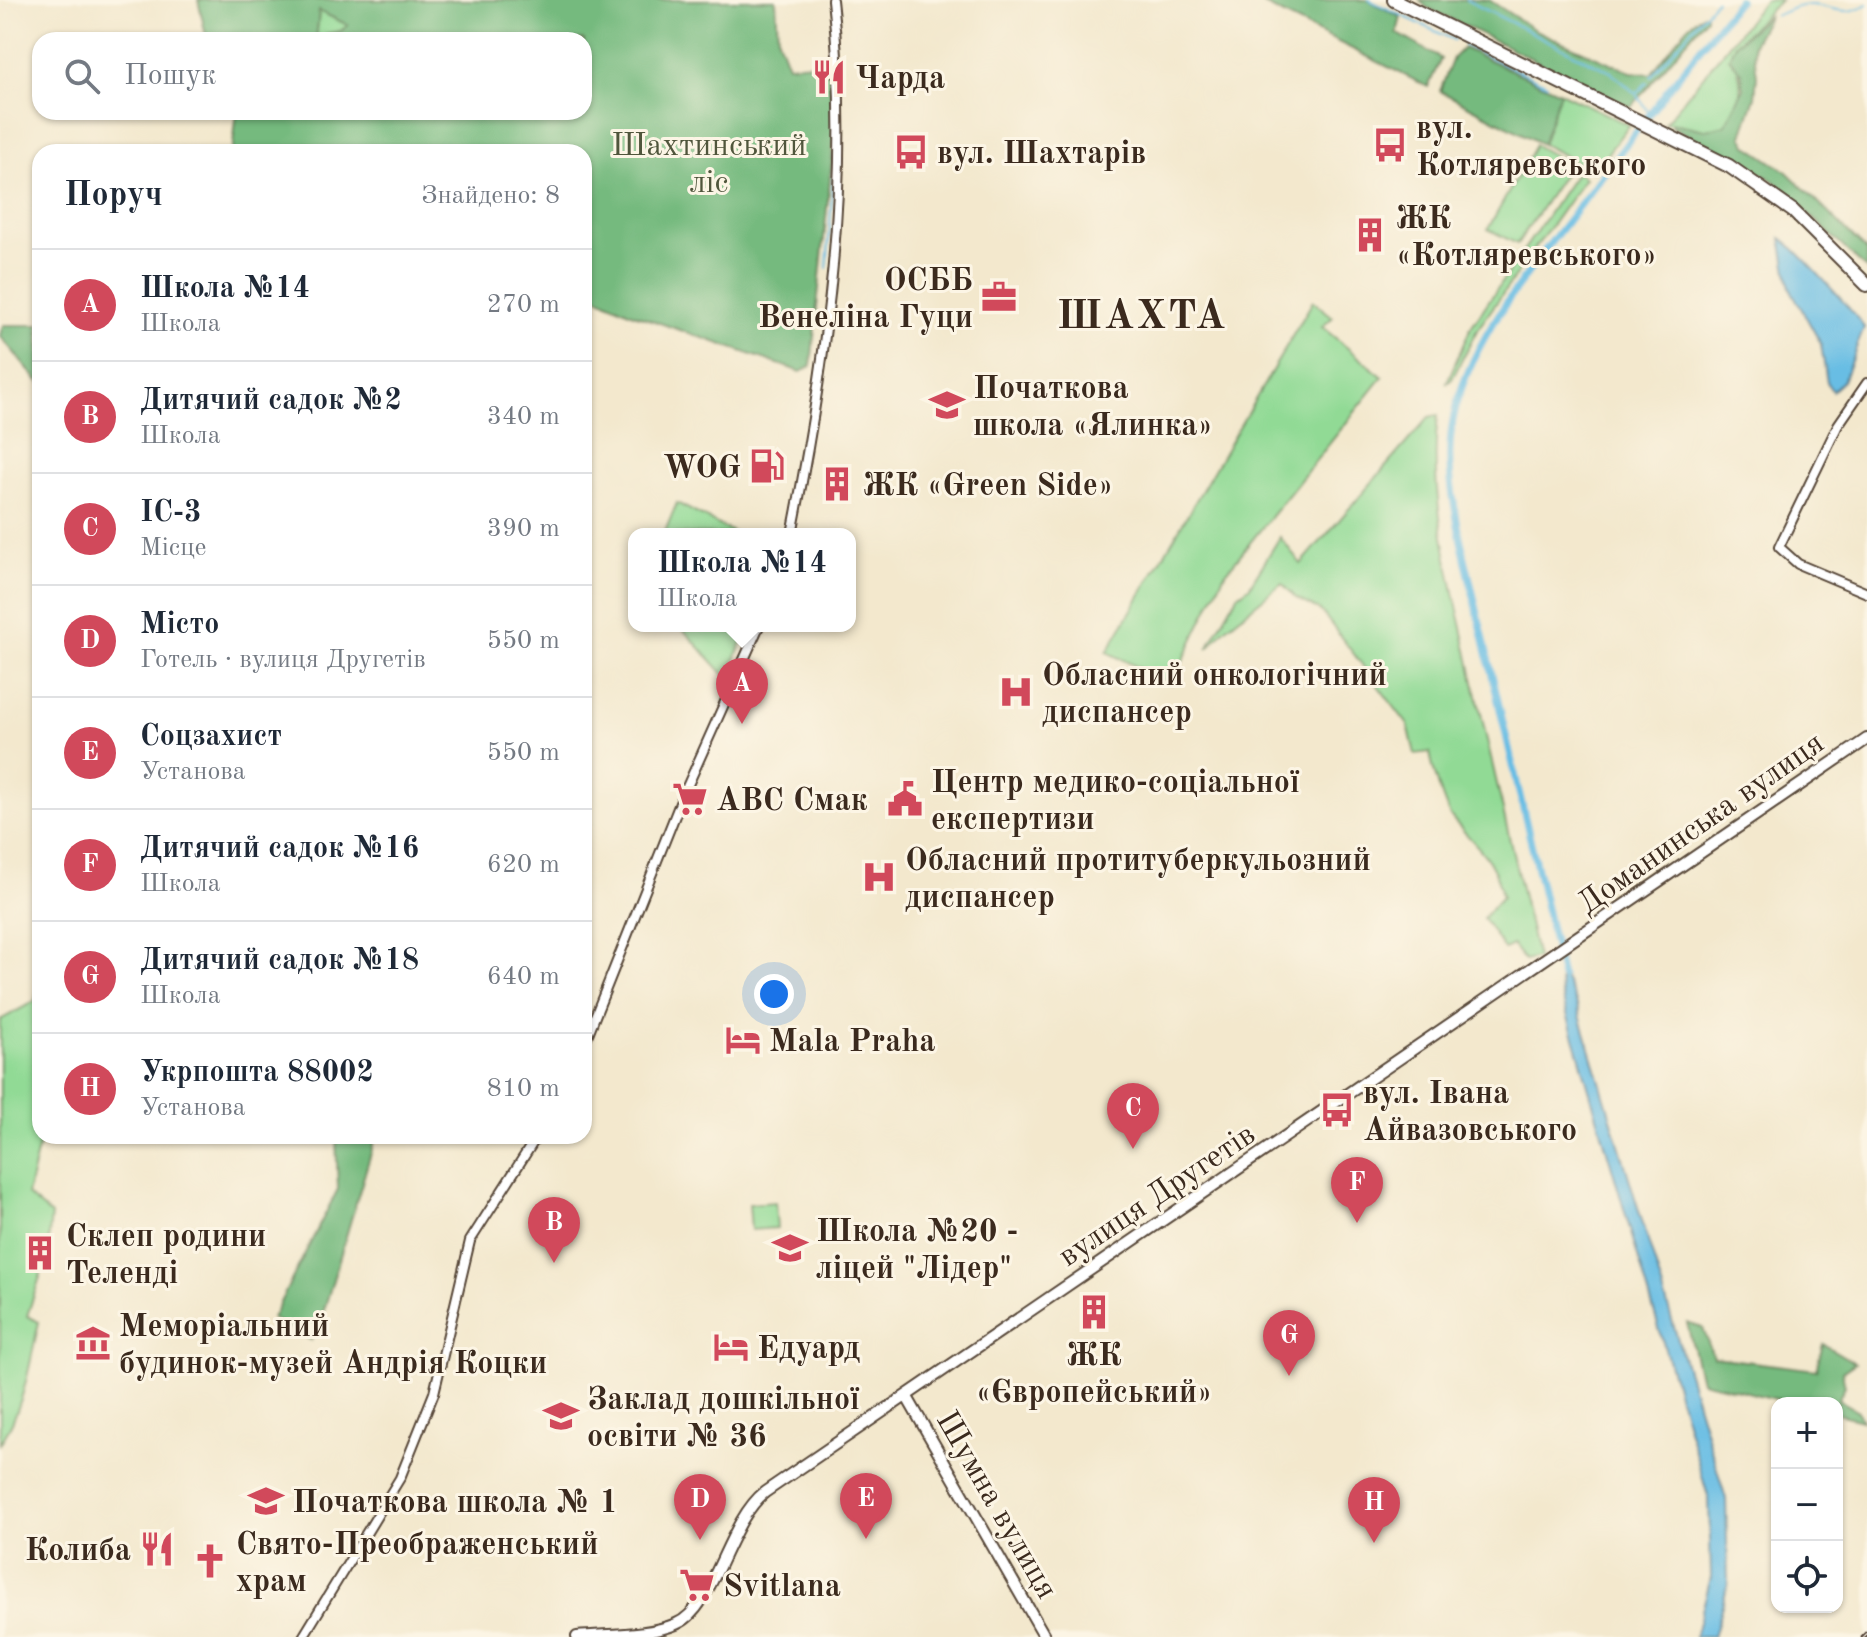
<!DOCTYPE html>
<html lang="uk">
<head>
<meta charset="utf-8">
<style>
	body { margin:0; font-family:"Old Standard TT",serif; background:#f2f2f3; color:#1f2937 }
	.controls { position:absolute; right:24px; bottom:24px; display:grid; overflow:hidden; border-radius:16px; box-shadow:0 2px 6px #0004 }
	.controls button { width:72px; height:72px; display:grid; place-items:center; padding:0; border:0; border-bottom:2px solid #e0e1e3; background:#fff; color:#1f2937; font:40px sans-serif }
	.you { position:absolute; left:774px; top:994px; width:28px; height:28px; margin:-20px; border:6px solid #fff; border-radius:50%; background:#1a73e8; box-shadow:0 0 0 12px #1a73e833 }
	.badge { display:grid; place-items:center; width:52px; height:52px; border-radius:50%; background:#d1495b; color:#fff; font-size:26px; font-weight:700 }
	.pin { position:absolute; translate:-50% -66px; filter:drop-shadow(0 2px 4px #0008) }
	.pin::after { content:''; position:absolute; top:42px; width:28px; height:24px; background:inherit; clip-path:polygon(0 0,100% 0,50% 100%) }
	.popup { position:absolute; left:628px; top:528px; width:228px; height:104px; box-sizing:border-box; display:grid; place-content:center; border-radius:16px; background:#fff; filter:drop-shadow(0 2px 6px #0005); font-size:26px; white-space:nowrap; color:#747a83 }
	.popup b { font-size:30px; color:#1f2937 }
	.popup::after { content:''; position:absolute; left:50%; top:100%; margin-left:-16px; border:16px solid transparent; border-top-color:#fff }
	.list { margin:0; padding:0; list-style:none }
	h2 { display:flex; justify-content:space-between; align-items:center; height:104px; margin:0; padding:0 32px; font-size:34px }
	h2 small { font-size:26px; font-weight:400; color:#747a83 }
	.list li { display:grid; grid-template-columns:52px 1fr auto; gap:24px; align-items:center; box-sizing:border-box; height:112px; padding:0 32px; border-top:2px solid #e0e1e3 }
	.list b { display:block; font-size:30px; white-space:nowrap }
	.list p { margin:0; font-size:26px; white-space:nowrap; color:#747a83 }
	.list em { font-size:26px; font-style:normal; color:#747a83 }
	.icon { flex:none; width:44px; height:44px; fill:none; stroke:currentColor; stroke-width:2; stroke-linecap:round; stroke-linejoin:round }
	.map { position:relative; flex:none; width:1867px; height:1637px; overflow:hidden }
	.search { position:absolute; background:#fff; box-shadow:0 2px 6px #0004; left:32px; top:32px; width:560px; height:88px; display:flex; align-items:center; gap:20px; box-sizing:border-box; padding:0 28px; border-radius:24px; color:#747a83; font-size:30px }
	.panel { position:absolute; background:#fff; box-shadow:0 2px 6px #0004; left:32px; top:144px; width:560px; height:1000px; border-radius:24px }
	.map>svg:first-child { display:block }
	.green { fill:#91da95; stroke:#66825a; stroke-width:2 }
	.forest { fill:#74ba7e; stroke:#58724e; stroke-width:2 }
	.water { fill:#67bde4; stroke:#517481; stroke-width:2 }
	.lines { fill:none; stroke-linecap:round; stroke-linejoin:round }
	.stream { stroke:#67bde4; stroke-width:2 }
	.canal { stroke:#67bde4; stroke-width:7 }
	.minor-casing { stroke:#574638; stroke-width:12 }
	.major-casing { stroke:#574638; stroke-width:14 }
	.highway-casing { stroke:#574638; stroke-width:16 }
	.minor { stroke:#fff; stroke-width:8 }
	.major { stroke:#fff; stroke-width:10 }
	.highway { stroke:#fff; stroke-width:12 }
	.rail-casing { stroke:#3b2a1e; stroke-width:5 }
	.rail { stroke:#fcf5e5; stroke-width:2; stroke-dasharray:6; stroke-linecap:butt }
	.labels { text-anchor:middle; stroke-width:6; stroke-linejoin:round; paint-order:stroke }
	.poi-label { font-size:32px; font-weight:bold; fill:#3b2a1e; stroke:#fcf5e5; text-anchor:start }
	.park-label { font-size:32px; fill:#50563c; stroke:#fcf5e5 }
	.street-label { font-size:32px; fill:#3b2a1e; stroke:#fcf5e5 }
	.district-label { font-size:40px; font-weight:bold; letter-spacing:2px; fill:#3b2a1e; stroke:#fcf5e5 }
</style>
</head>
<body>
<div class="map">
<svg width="1867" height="1637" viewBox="0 0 1867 1637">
	<rect width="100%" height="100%" fill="#fcf5e5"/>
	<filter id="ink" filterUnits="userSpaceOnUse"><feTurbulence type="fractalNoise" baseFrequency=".0125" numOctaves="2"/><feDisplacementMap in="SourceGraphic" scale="16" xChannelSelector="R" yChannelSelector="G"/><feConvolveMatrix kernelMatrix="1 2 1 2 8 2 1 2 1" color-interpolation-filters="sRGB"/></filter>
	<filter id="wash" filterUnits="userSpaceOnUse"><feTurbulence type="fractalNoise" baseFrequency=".006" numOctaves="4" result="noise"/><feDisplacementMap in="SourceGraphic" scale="32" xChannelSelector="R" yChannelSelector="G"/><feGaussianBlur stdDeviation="1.8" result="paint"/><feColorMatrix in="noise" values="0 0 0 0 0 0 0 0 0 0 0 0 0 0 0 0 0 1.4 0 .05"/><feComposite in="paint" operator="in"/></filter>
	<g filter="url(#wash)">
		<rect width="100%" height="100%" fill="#f3e8cd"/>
		<path class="green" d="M1765,0H1781L1734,45C1737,88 1753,82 1725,125L1705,130L1665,123Z
			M319,11L348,25L341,31L326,34L325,40H316Z
			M1560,92L1629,125L1594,171L1542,144Z
			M1535,145L1570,165L1517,244L1488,229Z
			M1577,172L1585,178L1477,330L1452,379L1446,384L1471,327Z
			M1313,301L1333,317L1322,327L1383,377L1224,575L1172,684L1107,652Z
			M1438,415C1428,496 1451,577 1468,655C1490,756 1514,857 1537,958L1525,961L1512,945L1504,949L1483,918L1502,897C1495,857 1476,847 1452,818C1444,808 1432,766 1430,752L1415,754L1408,725L1321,611L1296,598L1282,583L1225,629L1207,649L1237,596L1249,587L1280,537L1301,564L1429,417Z
			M677,503L736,534H664Z
			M680,626H749L727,678Z
			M40,982L41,1136L27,1195L51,1215L47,1256L27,1316L39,1322C29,1365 25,1406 0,1444V1020L35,1001Z
			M775,1202L777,1228L751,1230L749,1204Z"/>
		<path class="forest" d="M198,0H776L778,39L788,65L836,61L837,110L811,366L801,372L631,313L584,291V152H232L237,112H584V40H325L326,34L341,31L348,25L319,11L316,40H207Z
			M1254,0H1368L1401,17L1397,33L1441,59L1428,87Z
			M1420,0H1489L1535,30L1631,72L1651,74L1689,25L1706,12V18L1631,107L1426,7Z
			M1769,15L1753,44L1757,76L1755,97L1742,136L1748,146L1787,172L1867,251V270L1777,183L1730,155L1672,127L1673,123L1705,130L1725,125L1744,88L1741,72L1729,58L1734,45Z
			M1463,48L1560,92L1542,144L1440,91L1453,58Z
			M3,325H39L40,383L0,336Z
			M336,1136H376L321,1320L311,1340L272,1318L338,1189Z
			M1687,1323L1703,1328L1713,1357L1816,1370L1823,1344L1855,1363L1842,1372L1845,1386L1838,1399L1858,1411L1862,1420L1837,1414V1403H1793L1701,1381Z"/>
		<path class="water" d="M1781,238C1790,242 1859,317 1864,328L1843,381L1832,391L1827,383L1821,344L1790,288Z
			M1559,968L1575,999L1726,1499L1728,1584L1713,1637H1695L1711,1577L1709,1500L1561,993Z"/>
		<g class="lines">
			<path class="stream" d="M1369,0L1454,40
				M1466,0L1611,72L1636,94L1649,112
				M1775,16C1786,11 1799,4 1812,5C1834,7 1846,18 1867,4
				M1464,45L1547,84
				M1651,77L1716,0
				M1637,93L1647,82
				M827,268L835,154"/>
			<path class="canal" d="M1562,977L1461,541C1453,500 1445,462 1453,420C1469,338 1533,267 1582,202C1634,134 1685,66 1739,0"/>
		</g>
	</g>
	<g filter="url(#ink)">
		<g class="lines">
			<g class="minor-casing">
				<path id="minor" d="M1867,383L1838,425L1779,547L1798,564L1867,593
					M792,534C826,362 853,175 832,0
					M584,1044L682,798L759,626
					M303,1637L400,1478L434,1393L470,1241L537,1136"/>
			</g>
			<g class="major-casing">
				<path id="major" d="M907,1397L1045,1637
					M577,1637C609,1634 647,1636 676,1624C714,1609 727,1522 765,1492L1867,739"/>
			</g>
			<g class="highway-casing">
				<path id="highway" d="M1394,0L1729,166L1793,211L1867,285"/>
			</g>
			<use href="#minor" class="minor"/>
			<use href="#major" class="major"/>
			<use href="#highway" class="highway"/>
			<g class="rail-casing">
				<path id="rail" d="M1863,1637L1867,1633"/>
			</g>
			<use href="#rail" class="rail"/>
		</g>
	</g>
	<defs>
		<g id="restaurant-bare" transform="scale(2.76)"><path d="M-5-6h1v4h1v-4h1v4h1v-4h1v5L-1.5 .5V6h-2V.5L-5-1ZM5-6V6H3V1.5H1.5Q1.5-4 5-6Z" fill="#d1495b" stroke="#fcf5e5" stroke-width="2.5" paint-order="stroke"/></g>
		<g id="bus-bare" transform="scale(2.76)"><path d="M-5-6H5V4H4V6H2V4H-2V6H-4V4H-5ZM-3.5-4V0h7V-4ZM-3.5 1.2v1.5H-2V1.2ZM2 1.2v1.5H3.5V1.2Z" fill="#d1495b" stroke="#fcf5e5" stroke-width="2.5" paint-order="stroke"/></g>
		<g id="building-bare" transform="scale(2.76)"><path d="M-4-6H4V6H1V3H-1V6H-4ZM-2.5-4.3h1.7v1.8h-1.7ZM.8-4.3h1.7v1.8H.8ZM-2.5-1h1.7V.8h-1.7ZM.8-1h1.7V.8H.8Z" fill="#d1495b" stroke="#fcf5e5" stroke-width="2.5" paint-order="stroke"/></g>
		<g id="office-bare" transform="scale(2.76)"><path d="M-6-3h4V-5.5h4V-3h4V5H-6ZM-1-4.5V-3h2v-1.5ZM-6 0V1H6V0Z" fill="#d1495b" stroke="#fcf5e5" stroke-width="2.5" paint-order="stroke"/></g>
		<g id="school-bare" transform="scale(2.76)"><path d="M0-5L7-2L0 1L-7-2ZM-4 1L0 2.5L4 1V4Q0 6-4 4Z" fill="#d1495b" stroke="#fcf5e5" stroke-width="2.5" paint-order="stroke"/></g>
		<g id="fuel-bare" transform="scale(2.76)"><path d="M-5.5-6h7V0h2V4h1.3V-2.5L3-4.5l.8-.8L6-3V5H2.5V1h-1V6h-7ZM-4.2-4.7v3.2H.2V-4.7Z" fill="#d1495b" stroke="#fcf5e5" stroke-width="2.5" paint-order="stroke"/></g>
		<g id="hospital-bare" transform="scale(2.76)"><path d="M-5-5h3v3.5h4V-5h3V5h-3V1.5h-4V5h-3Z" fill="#d1495b" stroke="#fcf5e5" stroke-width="2.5" paint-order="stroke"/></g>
		<g id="supermarket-bare" transform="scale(2.76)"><path d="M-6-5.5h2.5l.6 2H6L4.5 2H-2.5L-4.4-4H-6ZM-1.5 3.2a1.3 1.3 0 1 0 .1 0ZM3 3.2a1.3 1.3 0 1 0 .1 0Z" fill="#d1495b" stroke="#fcf5e5" stroke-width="2.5" paint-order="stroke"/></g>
		<g id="civic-bare" transform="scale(2.76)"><path d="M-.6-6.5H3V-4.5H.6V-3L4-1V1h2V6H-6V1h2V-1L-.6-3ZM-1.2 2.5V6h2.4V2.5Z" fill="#d1495b" stroke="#fcf5e5" stroke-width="2.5" paint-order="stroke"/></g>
		<g id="hotel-bare" transform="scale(2.76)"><path d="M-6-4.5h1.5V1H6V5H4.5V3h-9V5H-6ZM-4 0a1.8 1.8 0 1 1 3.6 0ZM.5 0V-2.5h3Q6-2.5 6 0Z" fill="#d1495b" stroke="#fcf5e5" stroke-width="2.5" paint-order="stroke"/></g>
		<g id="museum-bare" transform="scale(2.76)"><path d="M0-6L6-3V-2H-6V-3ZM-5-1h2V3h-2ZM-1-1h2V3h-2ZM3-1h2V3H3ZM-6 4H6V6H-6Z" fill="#d1495b" stroke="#fcf5e5" stroke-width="2.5" paint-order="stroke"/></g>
		<g id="church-bare" transform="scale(2.76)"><path d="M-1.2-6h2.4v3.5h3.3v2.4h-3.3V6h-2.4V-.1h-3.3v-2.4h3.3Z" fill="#d1495b" stroke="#fcf5e5" stroke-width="2.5" paint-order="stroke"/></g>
	</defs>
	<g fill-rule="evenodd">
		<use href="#restaurant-bare" x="829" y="77"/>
		<use href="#bus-bare" x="1390" y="145"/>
		<use href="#bus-bare" x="911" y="152"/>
		<use href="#building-bare" x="1370" y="235"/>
		<use href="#office-bare" x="999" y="297"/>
		<use href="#school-bare" x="947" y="405"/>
		<use href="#fuel-bare" x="767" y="466"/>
		<use href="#building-bare" x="837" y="484"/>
		<use href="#hospital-bare" x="1016" y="692"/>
		<use href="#supermarket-bare" x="690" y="799"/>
		<use href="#civic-bare" x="905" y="799"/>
		<use href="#hospital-bare" x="879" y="877"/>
		<use href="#hotel-bare" x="743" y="1040"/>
		<use href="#bus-bare" x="1337" y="1110"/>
		<use href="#school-bare" x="790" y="1248"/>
		<use href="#building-bare" x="40" y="1253"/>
		<use href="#building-bare" x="1094" y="1312"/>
		<use href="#museum-bare" x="93" y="1343"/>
		<use href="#hotel-bare" x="731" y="1347"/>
		<use href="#school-bare" x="561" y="1416"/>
		<use href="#school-bare" x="266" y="1501"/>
		<use href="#restaurant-bare" x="157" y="1549"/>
		<use href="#church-bare" x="210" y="1561"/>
		<use href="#supermarket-bare" x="697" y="1585"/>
	</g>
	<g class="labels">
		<g class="poi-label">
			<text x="855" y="88">Чарда</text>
			<text x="1416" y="138">вул.<tspan x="1416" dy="37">Котляревського</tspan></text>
			<text x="937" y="163">вул. Шахтарів</text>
			<text x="1396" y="228">ЖК<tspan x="1396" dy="37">«Котляревського»</tspan></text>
			<text x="973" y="290" text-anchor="end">ОСББ<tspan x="973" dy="37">Венеліна Гуци</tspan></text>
			<text x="973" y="398">Початкова<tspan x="973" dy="37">школа «Ялинка»</tspan></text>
			<text x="741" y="477" text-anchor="end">WOG</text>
			<text x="863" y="495">ЖК «Green Side»</text>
			<text x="1042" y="685">Обласний онкологічний<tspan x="1042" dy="37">диспансер</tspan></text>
			<text x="931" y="792">Центр медико-соціальної<tspan x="931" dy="37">експертизи</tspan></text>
			<text x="716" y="810">ABC Смак</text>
			<text x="905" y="870">Обласний протитуберкульозний<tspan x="905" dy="37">диспансер</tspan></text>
			<text x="769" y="1051">Mala Praha</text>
			<text x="1363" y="1103">вул. Івана<tspan x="1363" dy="37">Айвазовського</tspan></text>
			<text x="816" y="1241">Школа №20 -<tspan x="816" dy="37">ліцей "Лідер"</tspan></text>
			<text x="66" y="1246">Склеп родини<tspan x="66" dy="37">Теленді</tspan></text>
			<text x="119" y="1336">Меморіальний<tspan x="119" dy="37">будинок-музей Андрія Коцки</tspan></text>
			<text x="757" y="1358">Едуард</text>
			<text x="1094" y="1365" text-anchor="middle">ЖК<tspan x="1094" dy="37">«Європейський»</tspan></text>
			<text x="587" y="1409">Заклад дошкільної<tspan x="587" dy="37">освіти № 36</tspan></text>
			<text x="292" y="1512">Початкова школа № 1</text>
			<text x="236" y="1554">Свято-Преображенський<tspan x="236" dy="37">храм</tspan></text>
			<text x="131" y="1560" text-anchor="end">Колиба</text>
			<text x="723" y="1596">Svitlana</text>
		</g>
		<g class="park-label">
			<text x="709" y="155">Шахтинський<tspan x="709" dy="37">ліс</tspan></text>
		</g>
		<g class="street-label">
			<text transform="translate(1700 822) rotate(-35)" y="11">Доманинська вулиця</text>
			<text transform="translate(1156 1194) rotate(-34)" y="11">вулиця Другетів</text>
			<text transform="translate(998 1504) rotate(60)" y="11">Шумна вулиця</text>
		</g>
		<g class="district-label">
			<text x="1142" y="328">ШАХТА</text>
		</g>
	</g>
</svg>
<div class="controls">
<button>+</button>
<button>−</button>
<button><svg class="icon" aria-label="locate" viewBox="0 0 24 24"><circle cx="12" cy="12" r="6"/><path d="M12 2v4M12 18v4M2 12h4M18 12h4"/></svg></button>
</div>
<div class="you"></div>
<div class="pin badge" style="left:742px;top:724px">A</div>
<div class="popup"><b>Школа №14</b>Школа</div>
<div class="pin badge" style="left:554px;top:1263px">B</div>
<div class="pin badge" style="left:1133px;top:1149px">C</div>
<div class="pin badge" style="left:700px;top:1540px">D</div>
<div class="pin badge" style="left:866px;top:1539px">E</div>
<div class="pin badge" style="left:1357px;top:1223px">F</div>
<div class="pin badge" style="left:1289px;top:1376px">G</div>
<div class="pin badge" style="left:1374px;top:1543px">H</div>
<div class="search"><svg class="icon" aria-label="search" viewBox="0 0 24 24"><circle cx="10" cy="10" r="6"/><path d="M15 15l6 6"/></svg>Пошук</div>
<section class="panel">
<h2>Поруч<small>Знайдено: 8</small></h2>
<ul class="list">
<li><span class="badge">A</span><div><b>Школа №14</b><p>Школа</p></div><em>270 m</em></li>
<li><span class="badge">B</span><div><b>Дитячий садок №2</b><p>Школа</p></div><em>340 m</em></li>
<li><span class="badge">C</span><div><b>ІС-3</b><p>Місце</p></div><em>390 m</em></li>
<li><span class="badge">D</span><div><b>Місто</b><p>Готель · вулиця Другетів</p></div><em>550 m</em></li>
<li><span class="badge">E</span><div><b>Соцзахист</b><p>Установа</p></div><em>550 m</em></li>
<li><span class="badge">F</span><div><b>Дитячий садок №16</b><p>Школа</p></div><em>620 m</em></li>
<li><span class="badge">G</span><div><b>Дитячий садок №18</b><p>Школа</p></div><em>640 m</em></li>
<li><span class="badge">H</span><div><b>Укрпошта 88002</b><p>Установа</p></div><em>810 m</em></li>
</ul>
</section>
</div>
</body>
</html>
